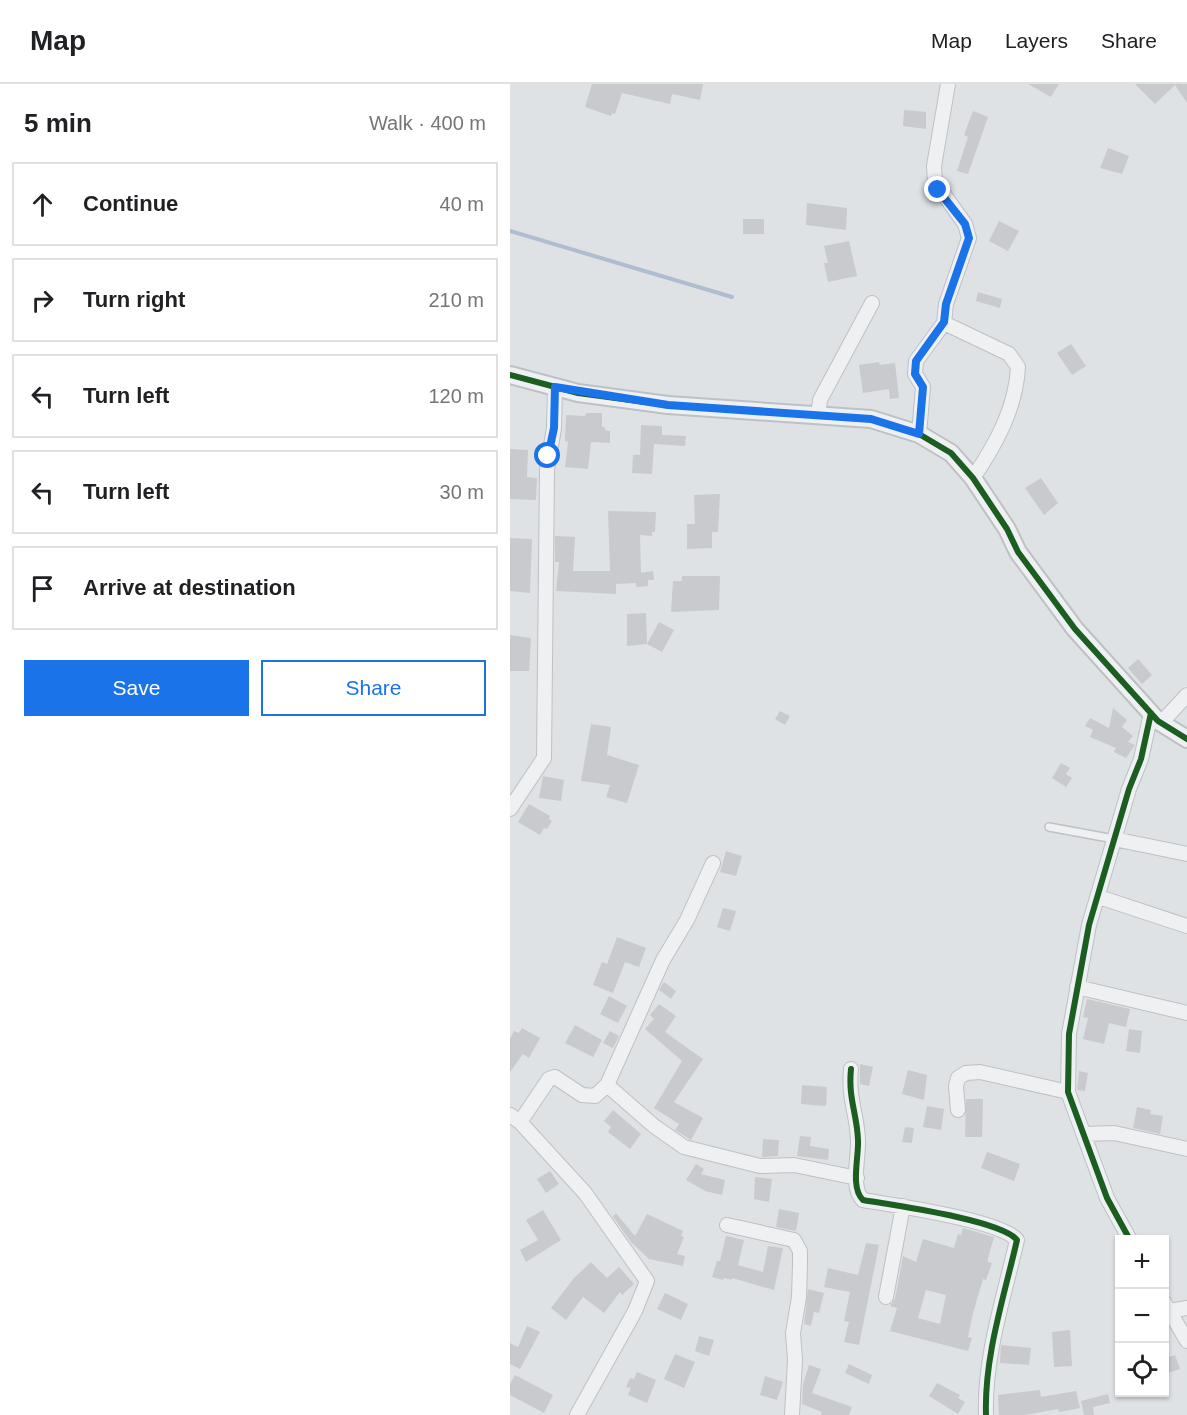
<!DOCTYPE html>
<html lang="en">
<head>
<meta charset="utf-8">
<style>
	body { margin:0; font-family:Helvetica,sans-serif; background:#f6f6f6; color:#202124 }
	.controls { position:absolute; right:18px; bottom:18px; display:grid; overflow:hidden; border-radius:0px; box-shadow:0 2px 4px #0004 }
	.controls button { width:54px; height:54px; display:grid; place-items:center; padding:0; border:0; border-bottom:2px solid #e0e0e0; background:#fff; color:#202124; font:30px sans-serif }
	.stop { position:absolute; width:18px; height:18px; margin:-14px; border:4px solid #1a73e8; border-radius:50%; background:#fff }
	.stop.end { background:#1a73e8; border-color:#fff; box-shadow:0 2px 6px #0008 }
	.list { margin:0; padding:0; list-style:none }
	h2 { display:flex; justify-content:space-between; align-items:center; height:78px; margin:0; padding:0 24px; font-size:26px }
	h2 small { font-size:20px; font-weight:400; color:#757577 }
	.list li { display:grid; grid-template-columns:39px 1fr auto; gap:18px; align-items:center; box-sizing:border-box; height:84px; margin:0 12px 12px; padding:0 12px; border:2px solid #e0e0e0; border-radius:0px }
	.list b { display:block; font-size:22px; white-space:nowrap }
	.list em { font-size:20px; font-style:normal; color:#757577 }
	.actions { display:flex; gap:12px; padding:18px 24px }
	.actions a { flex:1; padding:14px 0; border:2px solid #1a73e8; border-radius:0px; text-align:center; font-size:21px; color:#1a73e8 }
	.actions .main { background:#1a73e8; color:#fff }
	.icon { flex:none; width:33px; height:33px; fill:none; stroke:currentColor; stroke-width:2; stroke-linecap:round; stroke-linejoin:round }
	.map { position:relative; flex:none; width:677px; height:1331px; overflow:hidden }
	header { display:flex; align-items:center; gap:36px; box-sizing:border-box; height:84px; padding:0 30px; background:#fff; border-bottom:2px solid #e0e0e0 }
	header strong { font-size:28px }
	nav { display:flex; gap:33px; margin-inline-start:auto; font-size:21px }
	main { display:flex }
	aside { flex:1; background:#fff }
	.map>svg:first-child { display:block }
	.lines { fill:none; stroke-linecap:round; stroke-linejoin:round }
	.stream { stroke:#aebecf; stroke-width:4 }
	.building { fill:#c8cacd; fill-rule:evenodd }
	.service-casing { stroke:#bec0c3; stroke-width:10 }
	.minor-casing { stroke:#bec0c3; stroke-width:16 }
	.tertiary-casing { stroke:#bec0c3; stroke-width:20 }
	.service { stroke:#eff0f1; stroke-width:7 }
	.minor { stroke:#eff0f1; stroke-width:14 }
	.tertiary { stroke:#eff0f1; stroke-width:16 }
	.cycleway-casing { stroke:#edf0f5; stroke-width:10 }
	.cycleway { stroke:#1b5e20; stroke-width:6 }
	.route { stroke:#1a73e8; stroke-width:8 }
</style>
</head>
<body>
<header>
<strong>Map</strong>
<nav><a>Map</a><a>Layers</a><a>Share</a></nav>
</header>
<main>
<aside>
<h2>5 min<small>Walk · 400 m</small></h2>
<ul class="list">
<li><svg class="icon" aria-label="ahead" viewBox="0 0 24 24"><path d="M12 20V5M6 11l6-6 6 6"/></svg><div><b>Continue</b></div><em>40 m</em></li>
<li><svg class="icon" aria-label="right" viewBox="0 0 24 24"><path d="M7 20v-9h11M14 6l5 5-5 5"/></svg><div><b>Turn right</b></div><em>210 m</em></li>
<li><svg class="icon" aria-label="left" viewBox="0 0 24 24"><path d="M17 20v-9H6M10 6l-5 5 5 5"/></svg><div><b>Turn left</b></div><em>120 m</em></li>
<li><svg class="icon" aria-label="left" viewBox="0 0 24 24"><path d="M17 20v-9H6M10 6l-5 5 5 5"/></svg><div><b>Turn left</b></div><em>30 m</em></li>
<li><svg class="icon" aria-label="arrive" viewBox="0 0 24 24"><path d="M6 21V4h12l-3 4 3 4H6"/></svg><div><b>Arrive at destination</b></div></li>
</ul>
<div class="actions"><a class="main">Save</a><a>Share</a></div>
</aside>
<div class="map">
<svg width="677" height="1331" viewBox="0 0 677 1331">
	<rect width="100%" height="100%" fill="#dfe2e5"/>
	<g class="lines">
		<path class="stream" d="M0,147L222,213"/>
	</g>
	<path class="building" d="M82,0H193L190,16L162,10L160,20L112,9L105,30L102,29L101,32L75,23Z
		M518,0H549L541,13Z
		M625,0H677V19L665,1L645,20Z
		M394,26L416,28V45L393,42Z
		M463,27L478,33L458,90L447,87L458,53L454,51Z
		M598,64L619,72L612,90L590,84Z
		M297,119L337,124L336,146L296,141Z
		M233,135H254V150H233Z
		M489,137L509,147L498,167L479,157Z
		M339,157L347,192L318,198L314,179H318L314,162Z
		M468,208L492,215L490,224L466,217Z
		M561,260L576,282L562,291L547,269Z
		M369,278L370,281L385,279L389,314L380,315L379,305L353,309L349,281Z
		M76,329H92V343H95V346L100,347V359L81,358L78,385L55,383L58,358L55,357L56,331L75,332Z
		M131,341L152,342V351L176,352L175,362L144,360L142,390L122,389L123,371H130Z
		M0,365L18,366L17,393L27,394L26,416L0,415Z
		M531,394L548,419L534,431L515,404Z
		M210,410L208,448H202V464L177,465V440H185L184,411Z
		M98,427L146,428L145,448H142V452L130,451L131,489L143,487L144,496H138V502L126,503V499L106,500V510L46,507L49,478H45V452L65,453L63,487H100Z
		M0,454L22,455L20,509L0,507Z
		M172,492H210L209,526L161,528L163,497H172Z
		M136,529L137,560L149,538L164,546L152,568L137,560L117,562V530Z
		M0,551L21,554L19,587H0Z
		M628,575L642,591L632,600L618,584Z
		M603,624L617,636L612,643L623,652L618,658L625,661L616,674L604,668L606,664L580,653L583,646L575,642L580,634L599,644Z
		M270,627L280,632L275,641L265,635Z
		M81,640L101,643L97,671L129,681L117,719L96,713L100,701L71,697Z
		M551,679L560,684L556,690L562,694L556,703L542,694Z
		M33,692L54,696L51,717L29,714Z
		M19,720L40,732L39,735L42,737L37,745L34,744L30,751L8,738Z
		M216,767L232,772L226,792L210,788Z
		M213,824L226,827L220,847L207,843Z
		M107,853L136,864L129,883L115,878L103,909L83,901L92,878L97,880Z
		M154,898L166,907L161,915L149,906Z
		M99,912L117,922L108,939L90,930Z
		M577,915L620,925L616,943L599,939L594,960L573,955L578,934L573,933Z
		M149,920L166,932L155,948L193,975L164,1018L193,1034L181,1056L165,1046L169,1040L144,1024L172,977L135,945L144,935L140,931Z
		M65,941L92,956L83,973L55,959Z
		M12,944L30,954L19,974L13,970L0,988V955L4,947L9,949Z
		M619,945L632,947L630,969L616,967Z
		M100,947L109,952L103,964L93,959Z
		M350,980L363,983L359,1002L350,1000Z
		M398,986L417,991L414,1016L392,1010Z
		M569,987L578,989L575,1007L567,1006Z
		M292,1001L317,1003L316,1022L291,1020Z
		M456,1015H473L472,1053H455Z
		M417,1022L434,1025L431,1046L413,1043Z
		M627,1023L641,1026L640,1030L653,1032L650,1050L623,1044Z
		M103,1026L131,1050L120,1065L98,1048L101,1043L94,1037Z
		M395,1043L404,1044L402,1059L392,1058Z
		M290,1052L301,1053L300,1062L319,1065L318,1076L287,1072Z
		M253,1055L269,1056L268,1072L252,1073Z
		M477,1068L510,1080L504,1097L471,1084Z
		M186,1080L194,1085L191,1090L215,1096L212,1111L195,1107L176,1096Z
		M40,1087L49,1100L36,1109L27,1095Z
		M245,1093L262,1095L259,1118L244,1115Z
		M269,1125L289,1129L286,1147L266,1143Z
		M33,1126L51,1156L16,1178L10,1166L28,1156L16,1136Z
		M106,1129L125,1152L137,1130L173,1147L171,1152L174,1153L167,1170L175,1172L173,1182L139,1175L121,1158L103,1133Z
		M453,1144L484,1153L478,1174V1178L482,1179L476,1196L473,1195L463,1229L458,1253L462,1254L458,1267L380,1247L387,1224L380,1222L385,1215L393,1172L406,1178L413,1155L444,1164L448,1150L451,1151ZM416,1206L436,1211L430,1240L408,1234Z
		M216,1152L234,1156L228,1181L253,1188L258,1162L273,1164L264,1206L222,1194V1196L214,1194L213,1196L202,1193L207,1177H210Z
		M356,1159L369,1161L349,1261L334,1258L339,1238L334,1237L340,1208L314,1203L318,1184L348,1191Z
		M81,1178L97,1194L109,1183L124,1200L112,1211L110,1208L94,1229L73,1213L56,1236L41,1224L64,1194Z
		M298,1205L314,1209L309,1229L304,1228L301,1242L294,1240Z
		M155,1209L178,1220L171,1236L147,1225Z
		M17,1242L30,1248L10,1285L0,1280V1259L8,1263Z
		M560,1246L562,1282L544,1283L542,1248Z
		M189,1252L204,1256L199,1272L185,1267Z
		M491,1261L521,1264L519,1281L490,1279Z
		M165,1270L185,1278L174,1304L154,1295Z
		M665,1271L670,1285L654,1290V1274Z
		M339,1280L362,1291L359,1300L335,1289Z
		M299,1281L311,1285L302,1309L342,1323L339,1331H311L312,1328L292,1320L293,1300Z
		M127,1288L146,1296L137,1319L118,1311L121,1304L116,1303L120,1294L124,1295Z
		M5,1291L43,1311L34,1329L0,1311V1300Z
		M255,1292L273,1298L267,1316L250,1311Z
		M427,1299L450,1311L448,1314L455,1318L448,1330L419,1312Z
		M530,1306L531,1313L566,1307L570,1324L549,1328L548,1325L515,1331H489L488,1311Z
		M598,1310L600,1319L583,1323L584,1331H574L571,1317Z"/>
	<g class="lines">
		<g class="service-casing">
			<path id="service" d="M539,743L604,755"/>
		</g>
		<g class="minor-casing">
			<path id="minor" d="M434,239L499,270L508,283C506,324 486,360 463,394
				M308,332L310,316L362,219
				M409,350L413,303L405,290L406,277L434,239L436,220L459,154L455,140L425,98L424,82L438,0
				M651,639L677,611
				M0,725L34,674L37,386L44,344L45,303
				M604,755L677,770
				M589,813L677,842
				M567,903L677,929
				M341,985C338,1015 347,1029 348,1056C349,1073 340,1104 353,1116C382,1121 491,1136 507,1156C494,1213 474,1273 476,1331
				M97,1001L144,1042L174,1063L250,1082L284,1081L347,1094
				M448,1026L446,1002L448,994L456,989L470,988L558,1008
				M0,1031L10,1038L75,1109L137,1197L125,1227L67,1331
				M10,1038L39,995L45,993L72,1011L85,1012L97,1001L153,876L177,836L203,779
				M573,1050L604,1049L677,1065
				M217,1141L284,1156L290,1167V1181L289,1213L283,1249L285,1276L282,1331
				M620,1156L597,1114L558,1008L559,950L579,841L619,705L631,675L641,629
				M376,1213L393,1122
				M654,1218L677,1257
				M660,1227L677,1224"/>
		</g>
		<g class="tertiary-casing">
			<path id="tertiary" d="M0,291L68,309L158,321L361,335L409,350L441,369L463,394L497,445L508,468L565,545L648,637L677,655"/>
		</g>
		<use href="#service" class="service"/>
		<use href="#minor" class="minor"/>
		<use href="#tertiary" class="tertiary"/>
		<g class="cycleway-casing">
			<path id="cycleway" d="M0,291L68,309L158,321L361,335L409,350L441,369L463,394L497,445L508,468L565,545L648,637L677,655
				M341,985C338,1015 347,1029 348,1056C349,1073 340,1104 353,1116C382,1121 491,1136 507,1156C494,1213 474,1273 476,1331
				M620,1156L597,1114L558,1008L559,950L579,841L619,705L631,675L641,629"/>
		</g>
		<use href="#cycleway" class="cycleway"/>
	</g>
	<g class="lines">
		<path class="route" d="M38,372L44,344L45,303L158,321L361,335L409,350L413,303L405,290L406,277L434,238L436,220L459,154L455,140L428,106"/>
	</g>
</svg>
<div class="controls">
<button>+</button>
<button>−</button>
<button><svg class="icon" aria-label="locate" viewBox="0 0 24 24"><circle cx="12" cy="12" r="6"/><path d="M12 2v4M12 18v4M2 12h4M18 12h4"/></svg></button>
</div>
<div class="stop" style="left:38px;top:372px"></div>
<div class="stop end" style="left:428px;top:106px"></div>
</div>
</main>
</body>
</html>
